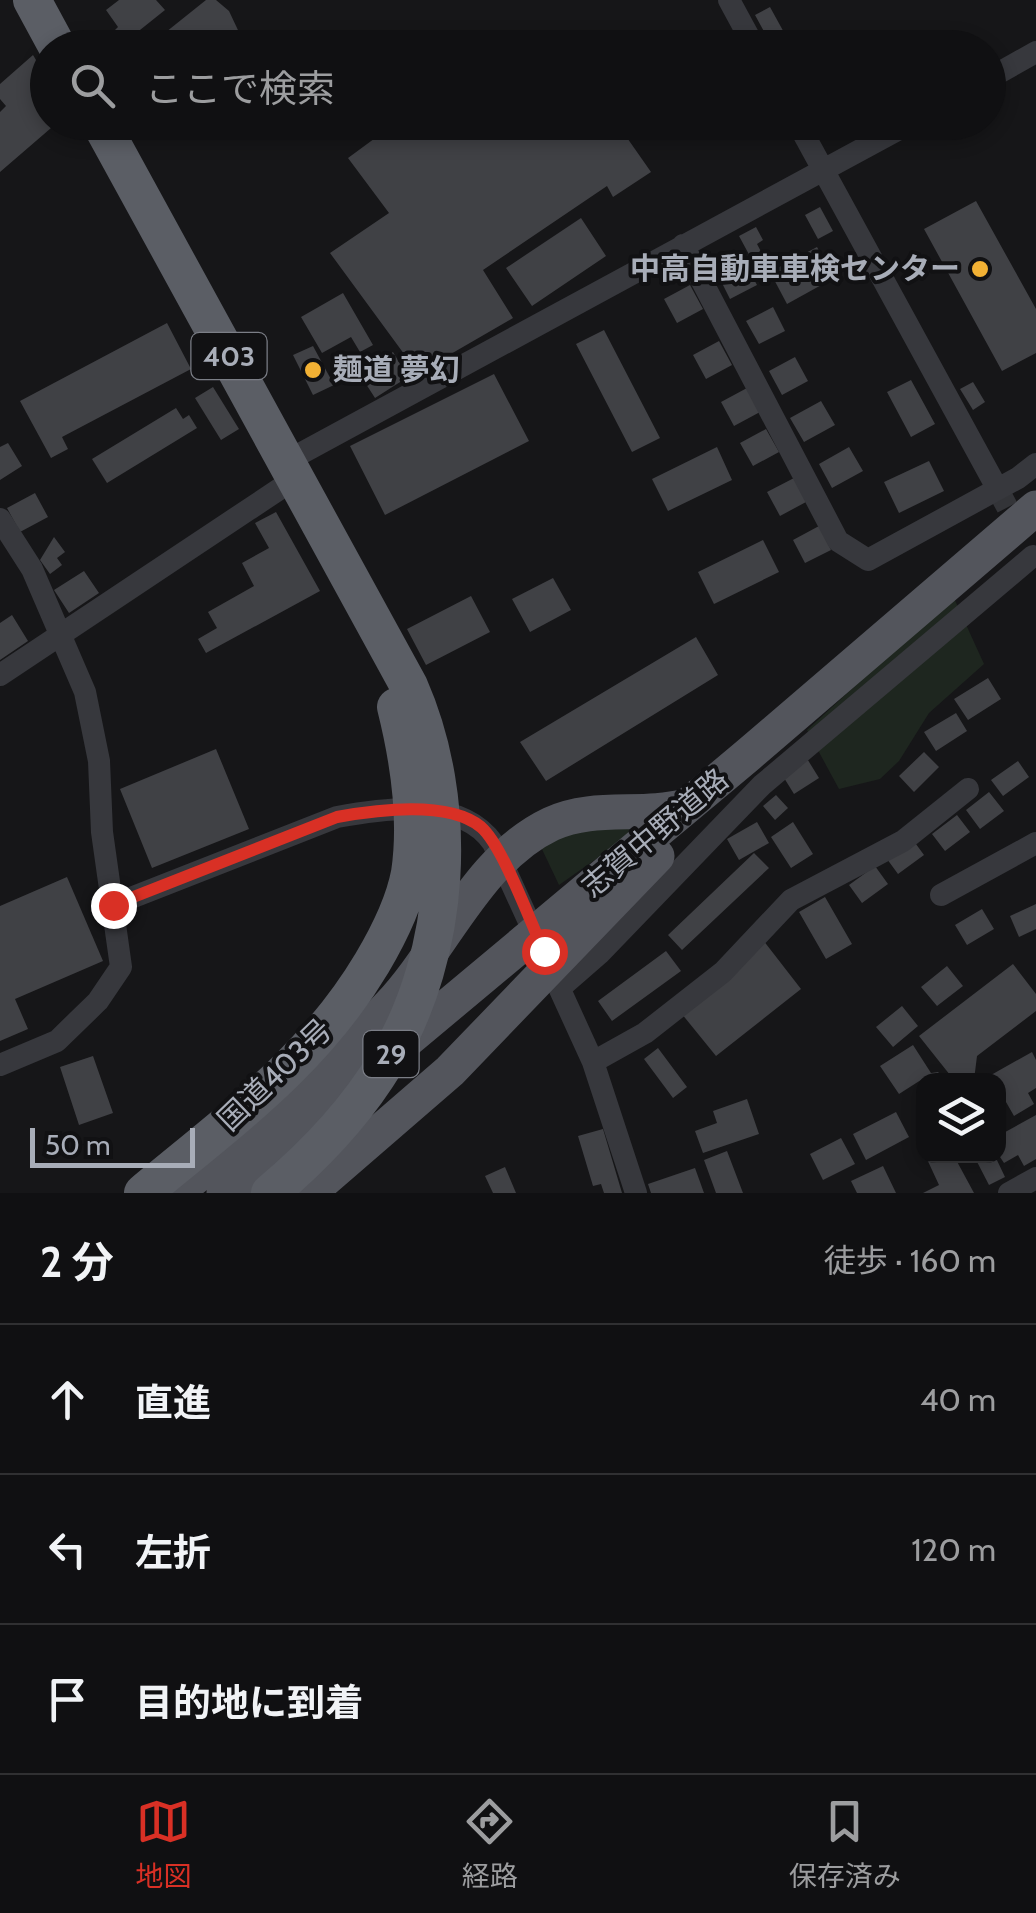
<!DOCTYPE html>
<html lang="ja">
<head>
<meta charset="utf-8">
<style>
	body { margin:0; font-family:Cabin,"Noto Sans JP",sans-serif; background:#19191b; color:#f1f3f6 }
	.controls { position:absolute; right:30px; bottom:30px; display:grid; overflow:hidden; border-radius:20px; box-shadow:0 5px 15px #0003 }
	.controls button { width:90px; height:90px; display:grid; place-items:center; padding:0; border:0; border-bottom:2px solid #303032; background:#101012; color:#f1f3f6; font:50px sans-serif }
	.scale { position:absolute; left:30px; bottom:25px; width:165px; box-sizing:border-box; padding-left:10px; border:5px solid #a8adb8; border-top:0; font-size:28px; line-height:35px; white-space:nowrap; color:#a8adb8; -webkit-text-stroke:8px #111113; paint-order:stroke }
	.stop { position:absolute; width:30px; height:30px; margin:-22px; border:8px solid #d93025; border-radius:50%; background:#fff }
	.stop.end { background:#d93025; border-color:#fff; box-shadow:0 2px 10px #0008 }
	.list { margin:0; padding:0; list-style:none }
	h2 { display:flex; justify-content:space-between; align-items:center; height:130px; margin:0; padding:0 40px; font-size:42px }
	h2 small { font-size:32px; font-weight:400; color:#9c9d9f }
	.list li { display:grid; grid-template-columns:65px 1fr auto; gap:30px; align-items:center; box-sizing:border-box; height:150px; padding:0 40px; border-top:2px solid #303032 }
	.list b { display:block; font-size:38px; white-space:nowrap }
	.list em { font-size:32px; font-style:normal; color:#9c9d9f }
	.icon { flex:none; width:55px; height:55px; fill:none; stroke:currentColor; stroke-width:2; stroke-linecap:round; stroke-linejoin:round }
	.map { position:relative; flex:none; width:1036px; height:1193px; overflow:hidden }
	.search { position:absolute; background:#101012; box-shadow:0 5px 15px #0003; left:30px; right:30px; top:30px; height:110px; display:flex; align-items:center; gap:25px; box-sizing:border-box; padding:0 35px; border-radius:55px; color:#9c9d9f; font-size:38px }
	.sheet { height:580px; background:#101012 }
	nav { display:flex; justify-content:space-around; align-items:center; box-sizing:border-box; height:140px; border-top:2px solid #303032; background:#101012; font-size:28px; color:#9c9d9f }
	nav a { display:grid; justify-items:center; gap:5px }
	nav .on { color:#d93025 }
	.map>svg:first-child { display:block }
	.green { fill:#1e261f }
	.building { fill:#404145 }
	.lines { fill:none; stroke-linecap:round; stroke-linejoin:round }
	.minor-tunnel { stroke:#333438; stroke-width:22; stroke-dasharray:22 11; stroke-linecap:butt }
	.minor { stroke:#37383d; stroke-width:22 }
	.primary { stroke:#53555c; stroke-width:35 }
	.trunk { stroke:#5b5e65; stroke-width:38 }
	.route { stroke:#d93025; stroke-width:12 }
	.poi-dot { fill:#f2b134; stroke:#111113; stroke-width:4 }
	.labels { text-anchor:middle; stroke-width:8; stroke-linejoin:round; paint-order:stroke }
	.shield { fill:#111113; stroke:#7b7e86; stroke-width:2.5 }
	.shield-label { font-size:28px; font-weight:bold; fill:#a8adb8 }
	.poi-label { font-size:30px; font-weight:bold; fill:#a8adb8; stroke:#111113; text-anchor:end }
	.street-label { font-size:30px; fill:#a8adb8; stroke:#111113 }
</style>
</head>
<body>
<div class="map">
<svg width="1036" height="1193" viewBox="0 0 1036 1193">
	<rect width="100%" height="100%" fill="#161618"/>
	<path class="green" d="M953,596L984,664L929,713L899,761L880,779L839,789L807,730Z
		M643,826L559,885L540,845L579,828Z"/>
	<path class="building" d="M119,0H156L165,10L130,38L134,43L129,48H97L118,27L106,10Z
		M206,0H216L229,11L245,45L243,48H146Z
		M770,7L792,47L802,42L805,48H773L755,15Z
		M552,30L564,48H527Z
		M33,55L48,80V122H58L0,172V112L6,106L0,99V84Z
		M397,122H616L651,172L613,197L607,186L483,270L513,318L418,373L330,253L389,213L348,158Z
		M976,201L1036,309V353L1002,371L924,229Z
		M820,207L833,231L818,239L805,215Z
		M581,218L606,256L532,306L506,268Z
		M756,227L763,240L757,244L768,265L758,271L739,236Z
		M817,247L834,278L787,304L770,272Z
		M744,261L757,285L730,299L718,275Z
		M690,285L703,309L677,323L664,299Z
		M343,293L373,345L360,352L351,337L322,353L301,317Z
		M773,307L785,331L759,344L746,321Z
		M167,323L191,369L62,437L68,449L51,458L20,401Z
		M604,330L660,438L632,452L576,344Z
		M719,341L732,365L706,379L693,355Z
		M313,346L334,385L313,395L293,355Z
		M393,352L408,377L375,398L366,384L372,380L366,369Z
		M795,357L808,381L782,395L769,371Z
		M494,374L529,441L385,515L350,446Z
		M911,380L935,424L911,437L887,392Z
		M973,382L985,402L973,410L960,389Z
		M213,387L239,429L221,440L195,398Z
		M747,388L760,412L734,426L721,402Z
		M821,401L835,425L804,442L790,418Z
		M176,408L183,419L189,415L197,428L107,483L92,459Z
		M766,429L779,452L753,466L740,443Z
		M8,443L22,466L0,480V447Z
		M717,447L732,480L668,511L652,479Z
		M849,447L863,471L832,488L819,464Z
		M929,461L944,491L899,513L884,482Z
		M794,478L806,502L780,516L767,492Z
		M35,493L48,517L20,532L7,508Z
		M276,512L320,591L206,653L198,639L217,628L208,612L254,586L242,563L269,548L255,523Z
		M819,526L831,550L805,563L793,540Z
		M54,537L65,552L57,558L62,565L50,574L40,560Z
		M763,540L779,572L714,604L698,572Z
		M84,571L99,593L69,613L54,590Z
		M553,578L571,610L530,632L512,599Z
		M471,596L490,632L426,665L407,629Z
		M12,615L28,641L0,660V623Z
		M696,637L718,675L546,781L520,742Z
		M988,678L1001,699L968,720L954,699Z
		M956,713L967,731L936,751L924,732Z
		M216,749L249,829L152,868L120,789Z
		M924,752L939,767L914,792L899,776Z
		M806,757L819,778L794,794L781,773Z
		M1018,761L1029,777L1003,796L991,780Z
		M989,792L1004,811L980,829L966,810Z
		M776,795L788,808L775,820L763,806Z
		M957,815L970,832L945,851L932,834Z
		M757,822L769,843L739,860L727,839Z
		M793,822L813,854L791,868L771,837Z
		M913,840L924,855L898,874L887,859Z
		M754,853L769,868L682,950L668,935Z
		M875,866L888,884L862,903L849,885Z
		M67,877L103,961L15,999L28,1029L0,1041V906Z
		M825,897L852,944L826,959L799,912Z
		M1036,904V929L1019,937L1010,916Z
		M982,909L994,929L967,945L955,925Z
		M763,940L801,989L716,1056L677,1008Z
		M666,951L681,971L612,1021L598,1001Z
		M1013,964L1036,994V1011L977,1056L974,1080H954L919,1036Z
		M947,966L963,986L937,1006L921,987Z
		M902,1006L918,1026L893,1047L876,1027Z
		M913,1045L931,1073L938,1072L945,1080L924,1078L899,1094L880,1066Z
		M658,1048L687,1087L673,1098L644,1059Z
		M1032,1052L1036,1060V1088L1028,1093L1034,1104L1014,1116L998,1088V1080H994L991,1075Z
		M93,1056L113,1113L79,1125L60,1067Z
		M747,1099L759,1134L703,1153L695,1131L717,1123L713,1111Z
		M896,1112L909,1137L866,1160L853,1134Z
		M1036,1115V1159L1024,1166L1018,1155L1004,1163L998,1154V1136Z
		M603,1129L622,1193H604L601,1184L593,1186L578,1136Z
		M841,1138L855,1164L823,1180L810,1154Z
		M727,1151L743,1193H716L704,1160Z
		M930,1156H954L974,1193H923L939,1185L926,1157Z
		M974,1156H995L1005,1177L989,1185Z
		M883,1166L896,1193H857L851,1181Z
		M505,1167L516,1193H493L485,1176Z
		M695,1168L704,1193H651L648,1184Z"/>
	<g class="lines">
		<path class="minor-tunnel" d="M997,488L1027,544"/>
		<path class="minor" d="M729,0L755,48
			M988,79L1036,52
			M797,122L997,488
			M683,245L838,541L868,560L1018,478L1036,464
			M287,461L912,122
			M0,519L32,569L85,692L99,761L102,832L121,967L98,1001L57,1041L0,1065
			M0,675L296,478
			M941,895L1036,843
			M113,905L337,817C386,808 461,797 493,843L593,1062L636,1193
			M560,988L599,954L762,785L1033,556
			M593,1062L645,1033L723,972L791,900L903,841L968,789
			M1009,1193L1036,1178"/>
		<path class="primary" d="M176,1193C248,1132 325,1075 389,1006C443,949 477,859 551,824C594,804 641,818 686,806
			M224,1193L748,755L1036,508
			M309,1193L450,1071L657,856"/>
		<path class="trunk" d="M32,0L58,48
			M100,122L409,686C460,802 452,952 386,1062C356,1112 314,1156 270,1193
			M143,1193C229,1121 313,1062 372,963C388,936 404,905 410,873C418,819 409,759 396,707"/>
	</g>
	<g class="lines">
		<path class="route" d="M113,905L337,817C376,810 448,800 481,827C503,846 530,922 544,951"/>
	</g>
	<g class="poi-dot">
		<circle cx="980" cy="269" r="10"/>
		<circle cx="313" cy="370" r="10"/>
	</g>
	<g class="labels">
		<g class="shield">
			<rect x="191.5" y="333" width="75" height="46" rx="8"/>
			<rect x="363.5" y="1031" width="55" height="46" rx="8"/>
		</g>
		<g class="shield-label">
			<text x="229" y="366">403</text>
			<text x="391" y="1064">29</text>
		</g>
		<g class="poi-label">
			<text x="960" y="279">中高自動車車検センター</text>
			<text x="333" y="380" text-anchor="start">麺道 夢幻</text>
		</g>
		<g class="street-label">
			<text transform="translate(655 833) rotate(-40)" y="10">志賀中野道路</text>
			<text transform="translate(275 1075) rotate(-44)" y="10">国道403号</text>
		</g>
	</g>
</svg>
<div class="controls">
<button><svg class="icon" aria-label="layers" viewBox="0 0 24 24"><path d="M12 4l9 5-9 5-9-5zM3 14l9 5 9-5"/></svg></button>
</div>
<div class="scale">50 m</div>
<div class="stop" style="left:544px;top:951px"></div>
<div class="stop end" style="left:113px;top:905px"></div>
<div class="search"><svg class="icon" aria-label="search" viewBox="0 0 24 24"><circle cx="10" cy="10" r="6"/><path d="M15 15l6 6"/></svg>ここで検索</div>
</div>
<section class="sheet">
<h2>2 分<small>徒歩 · 160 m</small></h2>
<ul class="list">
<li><svg class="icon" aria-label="ahead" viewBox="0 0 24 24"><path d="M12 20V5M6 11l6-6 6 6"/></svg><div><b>直進</b></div><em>40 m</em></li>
<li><svg class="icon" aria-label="left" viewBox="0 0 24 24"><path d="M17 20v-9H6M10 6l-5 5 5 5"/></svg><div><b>左折</b></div><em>120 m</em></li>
<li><svg class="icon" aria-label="arrive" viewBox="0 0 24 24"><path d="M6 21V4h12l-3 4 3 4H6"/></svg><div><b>目的地に到着</b></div></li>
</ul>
</section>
<nav>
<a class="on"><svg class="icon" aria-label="map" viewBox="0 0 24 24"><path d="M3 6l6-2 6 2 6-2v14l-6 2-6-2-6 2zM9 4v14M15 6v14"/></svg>地図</a>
<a><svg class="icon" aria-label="directions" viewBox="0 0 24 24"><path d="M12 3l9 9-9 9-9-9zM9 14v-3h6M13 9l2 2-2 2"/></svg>経路</a>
<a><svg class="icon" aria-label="saved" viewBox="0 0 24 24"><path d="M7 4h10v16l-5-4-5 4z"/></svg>保存済み</a>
</nav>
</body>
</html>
